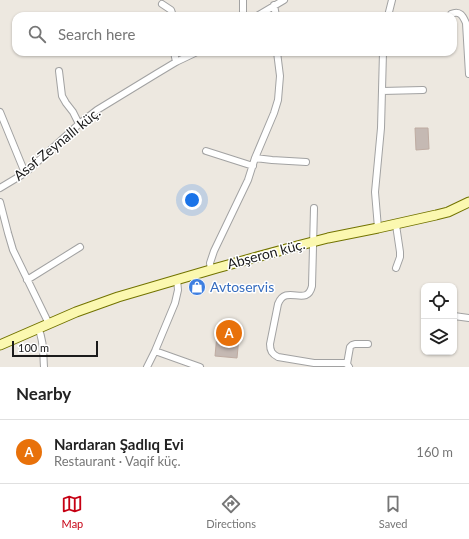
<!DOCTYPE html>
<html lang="en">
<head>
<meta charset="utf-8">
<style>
	body { margin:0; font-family:Lato,sans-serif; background:#f2f2f2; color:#222 }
	.controls { position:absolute; right:12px; bottom:12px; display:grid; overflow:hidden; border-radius:8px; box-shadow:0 1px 3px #0004 }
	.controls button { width:36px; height:36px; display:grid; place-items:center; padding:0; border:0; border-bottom:1px solid #e0e0e0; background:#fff; color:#222; font:20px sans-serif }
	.scale { position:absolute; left:12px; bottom:10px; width:86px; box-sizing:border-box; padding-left:4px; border:2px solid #1b1b1b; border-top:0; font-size:11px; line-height:14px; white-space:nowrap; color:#1b1b1b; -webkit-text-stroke:3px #fff; paint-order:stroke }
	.you { position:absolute; left:192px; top:200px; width:14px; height:14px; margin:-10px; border:3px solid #fff; border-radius:50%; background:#1a73e8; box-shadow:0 0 0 6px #1a73e833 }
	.badge { display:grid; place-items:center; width:26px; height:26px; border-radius:50%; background:#c60013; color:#fff; font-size:13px; font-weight:700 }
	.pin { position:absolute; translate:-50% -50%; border:2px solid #fff; box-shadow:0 1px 4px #0006 }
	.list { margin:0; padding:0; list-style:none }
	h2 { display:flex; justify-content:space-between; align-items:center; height:52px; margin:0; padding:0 16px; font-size:17px }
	h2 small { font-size:13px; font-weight:400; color:#767676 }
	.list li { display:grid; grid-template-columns:26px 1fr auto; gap:12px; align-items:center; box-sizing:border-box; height:64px; padding:0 16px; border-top:1px solid #e0e0e0 }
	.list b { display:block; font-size:15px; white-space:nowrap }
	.list p { margin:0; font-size:13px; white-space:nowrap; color:#767676 }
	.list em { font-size:13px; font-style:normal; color:#767676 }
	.icon { flex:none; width:22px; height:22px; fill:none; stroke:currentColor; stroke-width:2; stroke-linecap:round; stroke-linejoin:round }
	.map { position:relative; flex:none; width:469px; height:367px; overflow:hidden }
	.search { position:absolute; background:#fff; box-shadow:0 1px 3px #0004; left:12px; right:12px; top:12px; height:44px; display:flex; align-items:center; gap:10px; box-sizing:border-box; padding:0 14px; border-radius:12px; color:#767676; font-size:15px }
	.sheet { height:116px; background:#fff }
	nav { display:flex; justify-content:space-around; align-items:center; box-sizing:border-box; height:56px; border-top:1px solid #e0e0e0; background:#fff; font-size:11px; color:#767676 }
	nav a { display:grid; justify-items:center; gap:2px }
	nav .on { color:#c60013 }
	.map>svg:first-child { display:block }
	.building { fill:#c5b9b3; stroke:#bfaca2 }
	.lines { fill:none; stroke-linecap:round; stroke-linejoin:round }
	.minor-casing { stroke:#a2a2a2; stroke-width:8 }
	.secondary-casing { stroke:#727301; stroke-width:11 }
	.minor { stroke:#fff; stroke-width:6 }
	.secondary { stroke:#fbf8b0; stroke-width:9 }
	.labels { text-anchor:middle; stroke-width:3; stroke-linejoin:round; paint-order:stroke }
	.street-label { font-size:14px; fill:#1b1b1b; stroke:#fff }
	.shop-label { font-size:14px; fill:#366cbe; stroke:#fff; text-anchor:start }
</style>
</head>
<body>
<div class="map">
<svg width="469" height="367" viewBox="0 0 469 367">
	<rect width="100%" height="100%" fill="#ede8e0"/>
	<path class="building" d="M415,128H428L429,149L416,150Z
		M218,324L240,326L237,358L215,356Z"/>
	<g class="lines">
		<g class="minor-casing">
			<path id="minor" d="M243,0V16
				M162,4L171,10L173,16
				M274,5L276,16
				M257,16L284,0
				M388,16L392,0
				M451,16V14C460,10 463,16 466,23L469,74
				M174,52L176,62
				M59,71L62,96L66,103L73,112L79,124
				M382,91L423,90
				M0,112L25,173
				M206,151L253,166
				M255,158L272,160L306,162
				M0,188L25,173L79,124L97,110L156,74L176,62L197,52
				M0,202L8,233L13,250L49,324
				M314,208L312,286C307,308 286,283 278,304L270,344C270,351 272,354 278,357L314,363H345L347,364L349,367
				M378,228L375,192L381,128L383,52
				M396,268L400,257V252L396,225
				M211,270L210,263L214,251L248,180L255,158L274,113L278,100L280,76L277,52
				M27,280L80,247
				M454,316L469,318
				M38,328C44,340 43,354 44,367
				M155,351L200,367
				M347,364L350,347L352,345L355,344H368
				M147,367L155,351L175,303L178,290L177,279"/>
		</g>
		<g class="secondary-casing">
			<path id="secondary" d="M0,345L76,312L118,297L217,268L297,246L328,238L378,228L436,215L448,212L469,202"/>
		</g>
		<use href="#minor" class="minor"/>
		<use href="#secondary" class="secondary"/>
	</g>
	<defs>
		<g id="shop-disc" transform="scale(0.9)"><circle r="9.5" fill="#3f7fe0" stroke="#fff"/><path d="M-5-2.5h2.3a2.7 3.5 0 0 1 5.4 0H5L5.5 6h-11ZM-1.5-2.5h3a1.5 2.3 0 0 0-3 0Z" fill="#fff"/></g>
	</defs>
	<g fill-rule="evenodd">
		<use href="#shop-disc" x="197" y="287"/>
	</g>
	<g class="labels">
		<g class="street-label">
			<text transform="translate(57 144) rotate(-39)" y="5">Asəf Zeynallı küç.</text>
			<text transform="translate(266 254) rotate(-15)" y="5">Abşeron küç.</text>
		</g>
		<g class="shop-label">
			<text x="210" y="292">Avtoservis</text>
		</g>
	</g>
</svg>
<div class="controls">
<button><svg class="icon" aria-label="locate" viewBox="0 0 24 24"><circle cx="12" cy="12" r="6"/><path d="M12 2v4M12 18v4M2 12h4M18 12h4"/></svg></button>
<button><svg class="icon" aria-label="layers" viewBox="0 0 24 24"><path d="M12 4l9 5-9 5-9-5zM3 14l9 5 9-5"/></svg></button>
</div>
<div class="scale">100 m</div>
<div class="you"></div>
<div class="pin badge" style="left:229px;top:333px;background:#e8710a">A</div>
<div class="search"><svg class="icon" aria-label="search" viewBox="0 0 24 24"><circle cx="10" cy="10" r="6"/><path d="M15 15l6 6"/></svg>Search here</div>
</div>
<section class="sheet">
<h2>Nearby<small></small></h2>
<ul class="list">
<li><span class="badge" style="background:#e8710a">A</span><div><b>Nardaran Şadlıq Evi</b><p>Restaurant · Vaqif küç.</p></div><em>160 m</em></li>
</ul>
</section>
<nav>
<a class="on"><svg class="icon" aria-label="map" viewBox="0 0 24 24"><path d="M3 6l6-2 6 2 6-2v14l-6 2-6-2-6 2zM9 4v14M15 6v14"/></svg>Map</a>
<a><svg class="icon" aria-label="directions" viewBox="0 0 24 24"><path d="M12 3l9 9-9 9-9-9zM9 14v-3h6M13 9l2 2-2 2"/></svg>Directions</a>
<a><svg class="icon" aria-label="saved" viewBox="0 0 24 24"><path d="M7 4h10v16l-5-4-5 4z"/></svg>Saved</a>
</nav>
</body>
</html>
